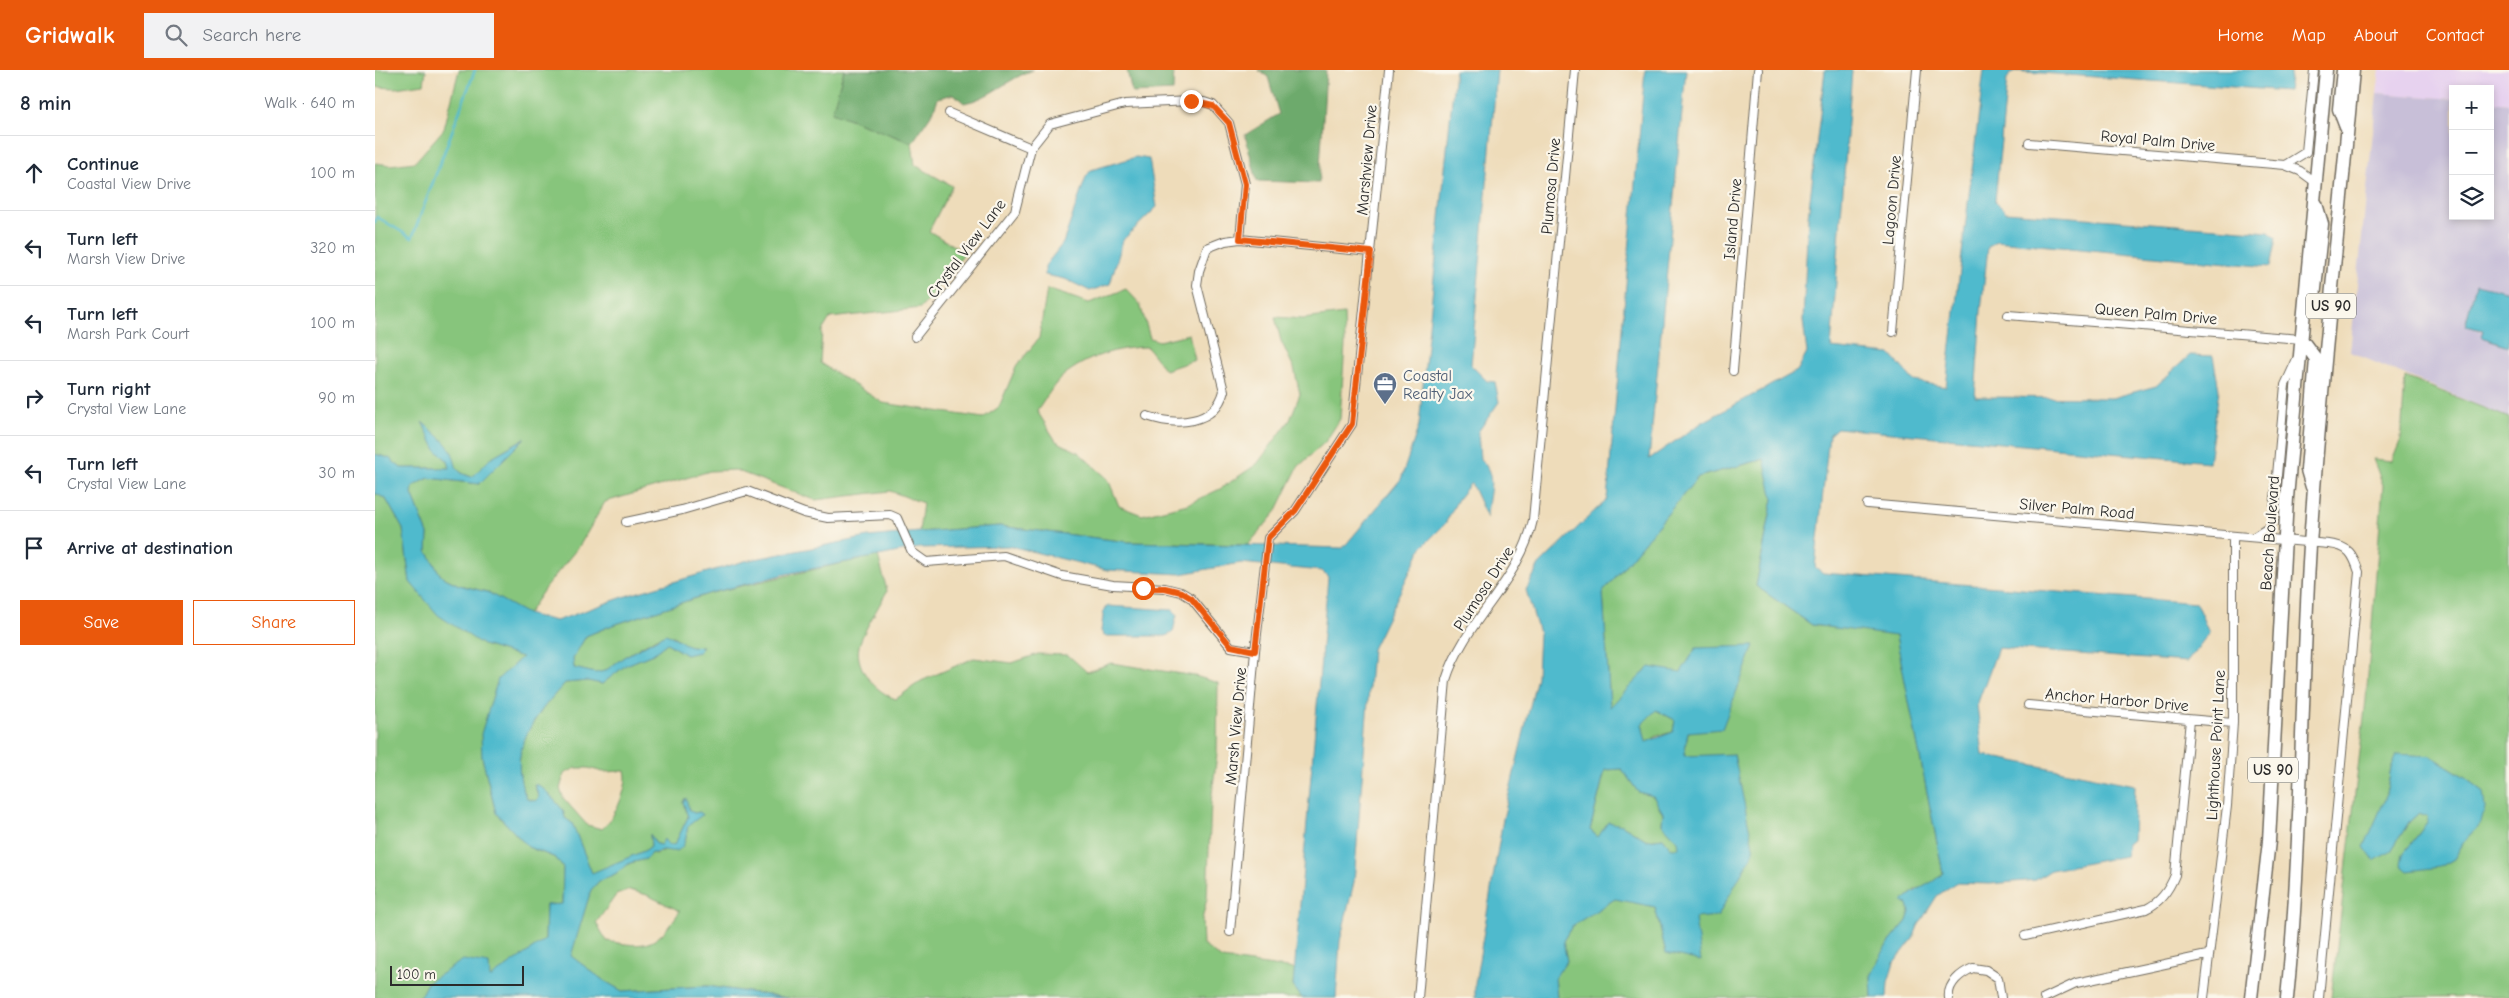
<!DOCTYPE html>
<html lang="en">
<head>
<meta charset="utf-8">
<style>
	body { margin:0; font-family:"Comic Neue",sans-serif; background:#f2f2f3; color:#1f2937 }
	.controls { position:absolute; right:15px; top:15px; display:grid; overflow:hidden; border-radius:0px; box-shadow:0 2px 8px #0003 }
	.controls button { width:45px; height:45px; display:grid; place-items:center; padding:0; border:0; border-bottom:1px solid #e0e1e3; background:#fff; color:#1f2937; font:25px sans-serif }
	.scale { position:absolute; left:15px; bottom:12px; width:134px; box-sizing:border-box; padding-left:5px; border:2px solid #2b2b2b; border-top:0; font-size:14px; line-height:18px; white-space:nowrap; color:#2b2b2b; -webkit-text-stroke:4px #fbf7ec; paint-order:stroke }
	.stop { position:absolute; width:15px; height:15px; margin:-11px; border:4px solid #ea580c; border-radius:50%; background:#fff }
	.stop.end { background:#ea580c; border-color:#fff; box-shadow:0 1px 5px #0008 }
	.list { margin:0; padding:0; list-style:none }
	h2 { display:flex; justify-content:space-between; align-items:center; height:65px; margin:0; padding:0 20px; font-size:21px }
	h2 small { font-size:16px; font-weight:400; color:#747a83 }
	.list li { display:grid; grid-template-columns:32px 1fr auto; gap:15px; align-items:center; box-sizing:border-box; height:75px; padding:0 20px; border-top:1px solid #e0e1e3 }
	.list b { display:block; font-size:19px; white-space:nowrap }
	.list p { margin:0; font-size:16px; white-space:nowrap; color:#747a83 }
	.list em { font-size:16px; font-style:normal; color:#747a83 }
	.actions { display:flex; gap:10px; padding:15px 20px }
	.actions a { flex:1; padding:11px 0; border:1px solid #ea580c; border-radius:0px; text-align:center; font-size:18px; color:#ea580c }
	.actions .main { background:#ea580c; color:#fff }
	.icon { flex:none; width:28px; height:28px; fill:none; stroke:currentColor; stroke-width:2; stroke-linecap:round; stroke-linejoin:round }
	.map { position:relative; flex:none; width:2134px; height:928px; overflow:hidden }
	header { display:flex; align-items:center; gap:30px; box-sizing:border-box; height:70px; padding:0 25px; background:#ea580c; color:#fff }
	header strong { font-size:24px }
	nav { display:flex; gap:28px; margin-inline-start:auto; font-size:18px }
	.search { width:350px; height:45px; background:#f2f2f3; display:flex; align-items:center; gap:12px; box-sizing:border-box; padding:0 18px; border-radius:0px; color:#747a83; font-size:19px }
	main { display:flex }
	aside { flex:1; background:#fff }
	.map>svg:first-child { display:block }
	.built { fill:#e7d2ef }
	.industrial { fill:#c8bfd8 }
	.green { fill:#87c57c; stroke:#597854; fill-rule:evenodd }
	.forest { fill:#6daa6c; stroke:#4c6a4c }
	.water { fill:#50bacd; stroke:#3e727c; fill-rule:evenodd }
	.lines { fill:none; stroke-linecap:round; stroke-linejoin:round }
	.stream { stroke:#50bacd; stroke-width:2.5 }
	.minor-casing { stroke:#6f695d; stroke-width:10 }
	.trunk-casing { stroke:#6f695d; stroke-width:15 }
	.minor { stroke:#fff; stroke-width:8 }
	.trunk { stroke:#fff; stroke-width:12 }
	.route { stroke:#ea580c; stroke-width:6 }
	.labels { text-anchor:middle; stroke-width:4.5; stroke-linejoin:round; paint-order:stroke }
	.shield { fill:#fbf7ec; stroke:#696865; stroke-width:1 }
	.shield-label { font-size:15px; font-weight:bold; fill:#2b2b2b }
	.street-label { font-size:16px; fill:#2b2b2b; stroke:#fbf7ec }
	.service-label { font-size:16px; fill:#4e5e75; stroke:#fbf7ec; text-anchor:start }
</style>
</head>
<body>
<header>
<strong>Gridwalk</strong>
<div class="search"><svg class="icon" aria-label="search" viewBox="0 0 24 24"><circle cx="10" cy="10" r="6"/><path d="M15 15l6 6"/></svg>Search here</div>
<nav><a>Home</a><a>Map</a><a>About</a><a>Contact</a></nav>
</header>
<main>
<aside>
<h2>8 min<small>Walk · 640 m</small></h2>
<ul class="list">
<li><svg class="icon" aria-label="ahead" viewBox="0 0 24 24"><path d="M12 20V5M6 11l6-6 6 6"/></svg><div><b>Continue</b><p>Coastal View Drive</p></div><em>100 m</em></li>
<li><svg class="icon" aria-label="left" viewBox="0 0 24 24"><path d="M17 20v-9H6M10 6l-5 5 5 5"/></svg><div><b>Turn left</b><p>Marsh View Drive</p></div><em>320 m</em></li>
<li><svg class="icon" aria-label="left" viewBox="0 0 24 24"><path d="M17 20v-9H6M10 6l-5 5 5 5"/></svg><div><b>Turn left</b><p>Marsh Park Court</p></div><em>100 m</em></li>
<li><svg class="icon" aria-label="right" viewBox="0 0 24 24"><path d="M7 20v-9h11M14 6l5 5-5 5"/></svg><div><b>Turn right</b><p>Crystal View Lane</p></div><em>90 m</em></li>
<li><svg class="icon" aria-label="left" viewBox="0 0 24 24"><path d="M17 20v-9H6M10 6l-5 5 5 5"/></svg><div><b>Turn left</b><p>Crystal View Lane</p></div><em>30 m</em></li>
<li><svg class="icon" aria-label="arrive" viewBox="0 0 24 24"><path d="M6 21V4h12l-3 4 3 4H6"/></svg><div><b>Arrive at destination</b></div></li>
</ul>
<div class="actions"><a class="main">Save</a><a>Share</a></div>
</aside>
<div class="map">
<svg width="2134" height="928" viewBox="0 0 2134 928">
	<rect width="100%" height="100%" fill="#fbf7ec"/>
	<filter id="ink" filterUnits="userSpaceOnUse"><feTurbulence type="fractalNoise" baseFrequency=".02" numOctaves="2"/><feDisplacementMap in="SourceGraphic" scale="10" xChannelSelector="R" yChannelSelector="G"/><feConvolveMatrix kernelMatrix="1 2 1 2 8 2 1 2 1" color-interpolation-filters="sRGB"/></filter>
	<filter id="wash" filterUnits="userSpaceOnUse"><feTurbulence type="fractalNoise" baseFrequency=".0096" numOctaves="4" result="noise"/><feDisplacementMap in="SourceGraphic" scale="20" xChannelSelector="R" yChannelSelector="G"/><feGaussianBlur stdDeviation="1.12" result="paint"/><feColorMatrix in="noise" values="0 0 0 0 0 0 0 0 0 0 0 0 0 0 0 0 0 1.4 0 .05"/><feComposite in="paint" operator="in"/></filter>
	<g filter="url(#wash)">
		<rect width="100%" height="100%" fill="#eedcba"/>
		<path class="built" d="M2005,0H2134V34L2115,32V19H2078V29L2002,23Z"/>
		<path class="industrial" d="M2002,23L2078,29V146H2115V32L2134,34V222L2101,215L2090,256L2108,261L2106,267L2134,276V348L1975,282Z"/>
		<path class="green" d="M0,0H51L49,14L20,18L0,17Z
			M84,0H469L457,42L537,73L540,95L577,116L554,161L590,183L546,238L455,248L447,261L445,293L508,333L608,348L624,337L641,297L664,268L672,219L714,233L751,219L765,234L775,268L784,271L814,264L820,290L790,300L772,277C743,277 711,287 688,306C678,315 670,330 662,341L681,371L703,382L733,409L744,436L767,445L813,434L845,419L882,394L915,350L925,324L919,298L906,271L900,247L928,249L969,244L970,274L965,349L951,371L923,397L901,442L873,475L754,472L624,456L544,462L548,433L515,421L440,430L360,400L335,401L230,432L205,475L170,518L152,545L112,522L84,515L66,506L52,481L53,464L37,424L38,416L54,408L104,414L148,369L117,387L97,407C72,399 85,393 74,379C67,369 57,361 48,353L61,380L73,391L75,398H26L14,388L0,384V93L15,95L40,92L69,59Z
			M2030,307L2134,348V926L1956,928L1991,630L2008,415L1998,389L2017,391L2026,369ZM2056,686L2090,707L2108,721L2106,753L2090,770L2079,789L2065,797L2028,784L2053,752L2052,746L2044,743L2034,752L2016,781L1990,777L2010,729L2016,698Z
			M1390,389L1398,429L1381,516L1437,555L1521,565L1568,803L1553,817L1541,819L1528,831L1533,833L1535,842L1532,851L1510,878L1496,906L1497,928H1182L1180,907L1192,891L1188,871L1197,856L1240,828L1280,837L1291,883L1320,847L1309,686L1313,662L1306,603L1235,638L1228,522L1323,407Z
			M0,423L11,429L28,459L35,512L49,527L108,575L148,587L107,687L121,743L153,777L181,788L188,798L187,835H171L170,870L115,909L52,913L44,928H0Z
			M503,485L512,521C506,533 486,565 484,576C479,599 502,623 521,629L546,611L599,588L637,593L663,584L693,585L712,602L736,593L820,606L843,613L842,684L836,732L832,828L827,850L828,875L847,889L920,899L918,916L927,928H413L332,916L247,921L228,910L195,886L216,820L224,811L240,804L255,793L271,789L276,783L281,784L310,771L313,756L326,745L325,742L319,743L314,740L310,728L308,732L313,747L300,774L294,776L281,774L275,765L276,776L271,780L217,804L197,753L190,748L188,740L159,715L164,727L160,731L152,729C130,681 159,647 190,613L213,611L227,614L251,595L278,584L292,573L311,585L327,576C314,578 309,575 299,566L281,568L249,587L230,601L220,603L199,598L198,588L211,566L235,556L336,523ZM201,698H213L228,702L250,701C255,716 239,749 227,759L212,755L189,729L185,719L189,704ZM255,820L272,825L305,841C281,876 274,879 232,871L221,853L241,825Z
			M1281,640L1300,650L1298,662L1282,666L1271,673L1267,654Z
			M1247,699L1263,722L1278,726L1288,743L1287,754L1304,771V778H1296L1288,768L1272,770L1247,755L1223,767L1215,760L1230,700Z"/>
		<path class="forest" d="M469,0H658C634,8 614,29 589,33L579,24L563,28L558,42L537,73L457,42Z
			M752,0H799L798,21L757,23Z
			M883,0H951L944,113L882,111L870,65L904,44L893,7Z"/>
		<path class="water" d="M1080,0H1122L1096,295L1112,311L1120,312L1124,332L1103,362L1105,389C1124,405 1112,427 1112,448L1096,413L1083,429L1070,454L1047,477L997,579L979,812L965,871L961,928H927L918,916L953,507L947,501L866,493L806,504L732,500L635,476L544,478L411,504L336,523L235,556L211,566L198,588L199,598L220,603L230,601L249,587L290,564C307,568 308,579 328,576L324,582L311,585L292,573L278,584L251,595L227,614L213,611L190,613C159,647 130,681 152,729L160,731L164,727L159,714L165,716L173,723L188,740L190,748L197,753L217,803L271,780L276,776L275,764L281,774L286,775L289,769L294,776L300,774L313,747L308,732L311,728L314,740L319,743L325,742L327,745L313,756C311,764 311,779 301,781C297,782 292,780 288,780C283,781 282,784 276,783L271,789L255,793L240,804L224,811L216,820L196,886L228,910L247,921L332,916L413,928H44L52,913L88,890L114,894L115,908L170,870L171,835L187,834L188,798L181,788L153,777L121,743L107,687L106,664L123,609L147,587L108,575L63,545L35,512L28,459L11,429L0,423V384L14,388L26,398H75L73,391L61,380L47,352C56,360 70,370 76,381C84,396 76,401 97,407L117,387L150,368L104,414L54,408L38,416L37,424L53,464L52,481L66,506L84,515L112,522L152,544L181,551L254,525L370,491L493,467L544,462L624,456L754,472L968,478L1026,409L1044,355Z
			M1270,0H1311L1274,389L1328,352L1422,301L1432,283L1428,251L1433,147L1450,0H1477L1456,278L1515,284L1539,311L1571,317L1609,0H1916L1913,21L1639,1L1632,9L1620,131L1631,142L1894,162L1901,168L1895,197L1621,171L1613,177L1606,241L1600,327L1737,328L1781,316L1815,285L1838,286L1844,320L1834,392L1462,358L1454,365L1440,497L1448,503L1821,533L1834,563L1812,592L1623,578L1602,635L1608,685L1760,715L1758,770L1753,774L1750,786L1676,800L1661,810L1615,814L1580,813L1562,826L1543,856L1538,869L1519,893L1513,912L1512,928H1497L1496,906L1510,878L1532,851L1535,842L1533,834L1527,832C1542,816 1553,818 1568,803L1521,566L1437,555L1381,516L1398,429L1389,389L1323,407L1228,522L1235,637L1274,597L1306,602L1321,578L1379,576L1347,659L1313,662L1309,686L1359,684L1379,781L1343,846L1320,848L1326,891L1291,883L1280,837L1240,829L1197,856L1188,871L1192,891L1180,907L1182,928H1100V914L1128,749L1162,607L1164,563L1151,520L1164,495L1232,429ZM1281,640L1300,650L1298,662L1271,672L1267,654ZM1247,699L1263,722L1278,726L1288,743L1287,754L1303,771L1304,778H1296L1288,768L1272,770L1247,755L1233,752L1223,767L1215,760L1230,700Z
			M761,87L774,89L782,137L748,170L735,214L715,221L690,209L670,205V196L688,173L711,107L716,100Z
			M2101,214L2134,222V276L2106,267L2108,260L2090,256Z
			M733,536L798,540L802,544L798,562L791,566H729L726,561L729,539Z
			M2022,684L2056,686L2090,707L2108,721L2110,738L2106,753L2090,770L2079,789L2065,797L2033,801L2026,795L2028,784L2053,752L2052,746L2044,743L2034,752L2016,781L1999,791L1989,777L2010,729L2016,698Z"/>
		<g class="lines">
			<path class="stream" d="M0,152L2,147L37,168L100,0"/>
		</g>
	</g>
	<g filter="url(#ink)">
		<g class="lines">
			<g class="minor-casing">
				<path id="minor" d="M574,43L656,78
					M1654,73L1910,95L1925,101L1940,112
					M1910,95L1931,82L1939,0
					M1633,245L1926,269
					M1518,262L1542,0
					M540,267L640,141L656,78L675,54L750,34L816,31L829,32L838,35L854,53L870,114L865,169
					M1358,301L1383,0
					M772,346C801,356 840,355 849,321L822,215L824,201L832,178L850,171L865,169L996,182
					M1492,434L1954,474C1974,476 1978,484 1984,502L1944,928
					M251,452L307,440L372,421L429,443L453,448L515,445L522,448L537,482L551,492L629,486L687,506L738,515L790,518L806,522L816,528L856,577L880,581
					M1879,467L1893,458L1898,451L1910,315L1922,289
					M1653,635L1858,653
					M855,862L880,581L893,468L920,441L977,354L1014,0
					M1650,866L1771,839C1786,832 1794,820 1800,805L1815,650
					M1043,928L1071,610C1089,551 1145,512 1158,450L1200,0
					M1574,928C1572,914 1586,903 1598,898L1611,900L1623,908L1626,928
					M1669,928L1701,913L1832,885
					M1829,928L1852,736L1858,653V466"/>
			</g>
			<g class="trunk-casing">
				<path id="trunk" d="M1968,0L1964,39L1971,57
					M1941,134L1947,154L1939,228L1946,238L1955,246
					M1926,269L1941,289L1932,400L1937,417
					M1876,928L1894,771L1912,428L1951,0
					M1912,928C1927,777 1926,626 1935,475C1945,317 1964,158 1978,0"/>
			</g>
			<use href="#minor" class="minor"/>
			<use href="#trunk" class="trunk"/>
		</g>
	</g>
	<g class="lines" filter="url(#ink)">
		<path class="route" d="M768,518H790L806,522L816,528L856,576L880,581L893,468L920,441L977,354L996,182L865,169L870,114L854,53L838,36L816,31"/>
	</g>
	<defs>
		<g id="office-pin" transform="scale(1.25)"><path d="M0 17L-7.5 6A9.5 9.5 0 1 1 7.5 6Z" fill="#5c6f8a" stroke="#fbf7ec"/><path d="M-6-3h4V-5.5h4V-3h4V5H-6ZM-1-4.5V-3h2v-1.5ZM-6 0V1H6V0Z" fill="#fff"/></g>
	</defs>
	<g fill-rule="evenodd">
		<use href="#office-pin" x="1010" y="314"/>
	</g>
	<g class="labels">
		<g class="shield">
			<rect x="1931" y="223.5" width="50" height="25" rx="4"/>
			<rect x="1873" y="687.5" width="50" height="25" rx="4"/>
		</g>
		<g class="shield-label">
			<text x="1956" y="241">US 90</text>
			<text x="1898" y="705">US 90</text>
		</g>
		<g class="street-label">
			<text transform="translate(1783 70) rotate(5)" y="6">Royal Palm Drive</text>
			<text transform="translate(991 90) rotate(-85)" y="6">Marshview Drive</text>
			<text transform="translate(1175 116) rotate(-85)" y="6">Plumosa Drive</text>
			<text transform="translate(1516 130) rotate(-85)" y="6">Lagoon Drive</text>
			<text transform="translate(1357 149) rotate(-85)" y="6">Island Drive</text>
			<text transform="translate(591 178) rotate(-53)" y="6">Crystal View Lane</text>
			<text transform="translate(1781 243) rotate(5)" y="6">Queen Palm Drive</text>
			<text transform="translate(1702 438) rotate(5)" y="6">Silver Palm Road</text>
			<text transform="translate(1894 463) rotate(-86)" y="6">Beach Boulevard</text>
			<text transform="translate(1108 518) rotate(-57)" y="6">Plumosa Drive</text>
			<text transform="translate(1742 629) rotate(5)" y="6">Anchor Harbor Drive</text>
			<text transform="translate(860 656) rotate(-85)" y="6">Marsh View Drive</text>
			<text transform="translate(1840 675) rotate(-87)" y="6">Lighthouse Point Lane</text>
		</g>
		<g class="service-label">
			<text x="1028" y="311">Coastal<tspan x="1028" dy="18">Realty Jax</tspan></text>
		</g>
	</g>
</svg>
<div class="controls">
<button>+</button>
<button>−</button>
<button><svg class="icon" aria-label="layers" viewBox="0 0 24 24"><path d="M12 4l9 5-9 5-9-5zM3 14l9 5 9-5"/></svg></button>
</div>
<div class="scale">100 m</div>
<div class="stop" style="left:768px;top:518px"></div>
<div class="stop end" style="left:816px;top:31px"></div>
</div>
</main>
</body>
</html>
